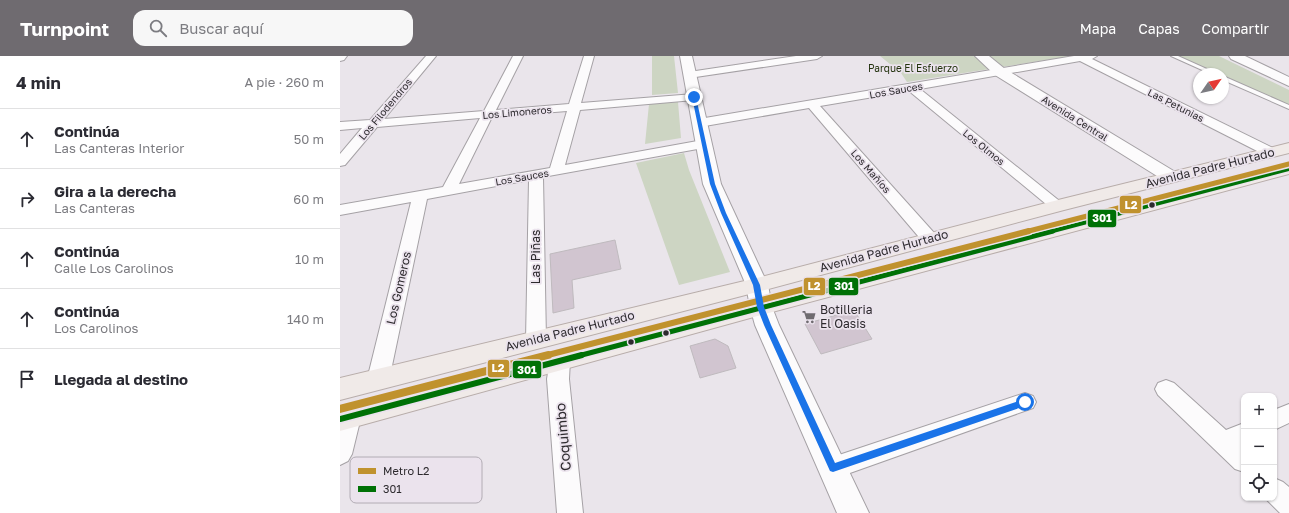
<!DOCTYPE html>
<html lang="es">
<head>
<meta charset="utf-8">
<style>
	body { margin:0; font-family:"Golos Text",sans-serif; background:#f7f7f7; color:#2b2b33 }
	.controls { position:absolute; right:12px; bottom:12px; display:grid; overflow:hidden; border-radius:8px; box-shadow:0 1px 3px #0004 }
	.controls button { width:36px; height:36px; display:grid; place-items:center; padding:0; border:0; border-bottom:1px solid #e1e1e2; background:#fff; color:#2b2b33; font:20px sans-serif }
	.compass { position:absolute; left:853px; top:12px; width:36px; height:36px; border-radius:50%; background:#fff; box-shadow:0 1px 3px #0004; rotate:56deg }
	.stop { position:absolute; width:12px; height:12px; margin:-9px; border:3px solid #1a73e8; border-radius:50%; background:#fff }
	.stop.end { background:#1a73e8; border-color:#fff; box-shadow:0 1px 4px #0008 }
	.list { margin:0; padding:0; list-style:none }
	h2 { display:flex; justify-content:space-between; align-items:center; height:52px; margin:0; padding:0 16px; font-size:17px }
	h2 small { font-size:13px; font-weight:400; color:#7c7c81 }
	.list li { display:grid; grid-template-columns:26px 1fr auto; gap:12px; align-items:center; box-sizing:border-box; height:60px; padding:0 16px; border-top:1px solid #e1e1e2 }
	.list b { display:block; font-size:15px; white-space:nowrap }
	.list p { margin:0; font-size:13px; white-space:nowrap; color:#7c7c81 }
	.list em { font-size:13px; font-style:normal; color:#7c7c81 }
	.icon { flex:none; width:22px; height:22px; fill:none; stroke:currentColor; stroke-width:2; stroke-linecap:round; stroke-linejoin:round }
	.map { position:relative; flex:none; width:949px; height:457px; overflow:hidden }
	header { display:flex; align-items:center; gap:24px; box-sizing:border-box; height:56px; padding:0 20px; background:#6f6b70; color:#fff }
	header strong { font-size:19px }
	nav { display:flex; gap:22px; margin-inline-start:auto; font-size:14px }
	.search { width:280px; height:36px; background:#f7f7f7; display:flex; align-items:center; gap:10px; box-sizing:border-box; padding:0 14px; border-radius:12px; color:#7c7c81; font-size:15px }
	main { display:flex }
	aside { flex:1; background:#fff }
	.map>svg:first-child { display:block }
	.green { fill:#cdd5c3 }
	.building { fill:#d1c5d0; stroke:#bfbabe }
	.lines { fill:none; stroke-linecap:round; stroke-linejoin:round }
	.lane-casing { stroke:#a5a1a5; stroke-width:2 }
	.street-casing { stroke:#a5a1a5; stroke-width:2 }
	.secondary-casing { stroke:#a5a1a5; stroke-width:2 }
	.primary-casing { stroke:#b8adaa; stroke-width:2 }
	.lane { fill:#fcfbfc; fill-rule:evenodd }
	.street { fill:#fcfbfc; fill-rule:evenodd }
	.secondary { fill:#fcfbfc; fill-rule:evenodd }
	.primary { fill:#f0eae8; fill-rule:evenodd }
	.bus-1-far2-casing { stroke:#ebe3ed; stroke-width:6 }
	.bus-1-far1-casing { stroke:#ebe3ed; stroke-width:8 }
	.bus-1-casing { stroke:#ebe3ed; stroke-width:10 }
	.bus-1-far2 { stroke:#007106; stroke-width:4 }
	.bus-1-far1 { stroke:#007106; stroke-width:5 }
	.bus-1 { stroke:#007106; stroke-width:6 }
	.metro-1-far2-casing { stroke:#ebe3ed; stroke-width:8 }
	.metro-1-far1-casing { stroke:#ebe3ed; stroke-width:9 }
	.metro-1-casing { stroke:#ebe3ed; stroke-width:10 }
	.metro-1-far2 { stroke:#c0922e; stroke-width:5 }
	.metro-1-far1 { stroke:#c0922e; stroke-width:6 }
	.metro-1 { stroke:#c0922e; stroke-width:8 }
	.route { fill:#1a73e8 }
	.bus-dot { fill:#2d2a2e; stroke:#ebe3ed; stroke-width:1.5 }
	.labels { text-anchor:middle; stroke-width:3.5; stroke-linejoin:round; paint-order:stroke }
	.far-park-label { font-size:10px; fill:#23340e; stroke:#ebe3ed }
	.far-street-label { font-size:10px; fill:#2d2a2e; stroke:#ebe3ed }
	.street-label { font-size:12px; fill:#2d2a2e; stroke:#ebe3ed }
	.poi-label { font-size:12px; fill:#2d2a2e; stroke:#ebe3ed; text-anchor:start }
	.near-street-label { font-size:14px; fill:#2d2a2e; stroke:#ebe3ed }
	.key { fill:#ebe3ed; stroke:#b2acb4; stroke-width:1 }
	.key-label { font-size:11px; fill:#2d2a2e }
	.line-badge { stroke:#ebe3ed; stroke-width:1.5 }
	.badge-label { font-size:11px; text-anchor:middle; font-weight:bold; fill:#fff }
</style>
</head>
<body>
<header>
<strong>Turnpoint</strong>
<div class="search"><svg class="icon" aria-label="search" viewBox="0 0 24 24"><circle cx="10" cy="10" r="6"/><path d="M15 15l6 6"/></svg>Buscar aquí</div>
<nav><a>Mapa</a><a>Capas</a><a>Compartir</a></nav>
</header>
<main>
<aside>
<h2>4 min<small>A pie · 260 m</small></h2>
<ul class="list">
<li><svg class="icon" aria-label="ahead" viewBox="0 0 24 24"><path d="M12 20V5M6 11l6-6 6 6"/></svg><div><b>Continúa</b><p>Las Canteras Interior</p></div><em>50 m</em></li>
<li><svg class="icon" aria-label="right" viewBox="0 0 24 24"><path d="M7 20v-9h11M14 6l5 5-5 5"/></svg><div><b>Gira a la derecha</b><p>Las Canteras</p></div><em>60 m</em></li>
<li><svg class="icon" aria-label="ahead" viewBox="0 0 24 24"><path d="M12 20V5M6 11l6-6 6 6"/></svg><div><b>Continúa</b><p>Calle Los Carolinos</p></div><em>10 m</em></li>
<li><svg class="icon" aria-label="ahead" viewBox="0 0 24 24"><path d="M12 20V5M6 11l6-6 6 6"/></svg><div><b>Continúa</b><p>Los Carolinos</p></div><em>140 m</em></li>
<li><svg class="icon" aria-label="arrive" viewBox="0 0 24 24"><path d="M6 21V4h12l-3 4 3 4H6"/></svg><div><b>Llegada al destino</b></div></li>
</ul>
</aside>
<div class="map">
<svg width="949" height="457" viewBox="0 0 949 457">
	<rect width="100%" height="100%" fill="#eae5eb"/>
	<path class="green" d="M312,0H334L338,37L312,39Z
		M540,0H732L567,26L561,17Z
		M838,0H879L949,34V51L883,22V18H875Z
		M338,46L341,82L305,88L309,48Z
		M344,97L349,114L390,216L339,229L296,107Z"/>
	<path class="building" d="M275,184L281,213L232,224L234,252L213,257L210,198Z
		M514,254L532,283L481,298L465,268Z
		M375,283L388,290L396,312L360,322L350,290Z"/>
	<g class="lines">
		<g class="lane-casing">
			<path id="lane" d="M831,0H838L878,18H871Z
				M883,20L949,49V53L883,24Z"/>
		</g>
		<g class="street-casing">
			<path id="street" d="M0,0H7L4,4L0,5Z
				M86,0H96L44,63L144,55L173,0H183L156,54L229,48L244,0H254L241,47L354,38L358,39L360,41L358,43L354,44L240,54L225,109L363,84L368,85L370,88L368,91L363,92L203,121L206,284L203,289L196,291L189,289L186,284L189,124L87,143L49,324L46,330L38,332L30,330L27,324L71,146L0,159V149L103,131L140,62L37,71L5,109L0,110V98L22,72L0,74V66L30,64ZM227,55L210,112L119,128L152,61Z
				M456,0H482L477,3L349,22L344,19L349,16Z
				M734,0H757L752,3L935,93L937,96L935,99H925L740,5L580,33L722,147L725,150L722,153L717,155L712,153L569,35L480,50L596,179L598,183L596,187L590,188L584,187L469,52L359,71L355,70L353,67L355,64L359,63Z
				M220,296L227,298L230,304L229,323L243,457H217L207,323L210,304L213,298Z
				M826,324L834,327L886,374L904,367V388H902L904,390V416L895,413L818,339L815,333L818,327Z
				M685,337L693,340L696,346L693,352L493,423L484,420L481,412L484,404Z
				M949,348V367L934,374V354Z
				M10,352L18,354L21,361L12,398L8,405L0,409V358L2,354Z
				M934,422L943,426L949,431V457H940L925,442H934Z"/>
		</g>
		<g class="secondary-casing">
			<path id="secondary" d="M340,0H352L381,128L428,229L432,251L439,269L529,457H497L415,269L410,251L406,229L363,128Z
				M635,0H649L665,13L837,117L840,121L837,125L831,126L825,125L655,19Z
				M889,0H905L949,21V30L891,3Z"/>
		</g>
		<g class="primary-casing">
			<path id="primary" d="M949,87V97L724,154L417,236L0,344V322L417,222L710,146Z
				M949,108V118L421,259L0,375V351Z"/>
		</g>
		<use href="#lane" class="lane"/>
		<use href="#street" class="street"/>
		<use href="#secondary" class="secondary"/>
		<use href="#primary" class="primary"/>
		<g class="bus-1-far2-casing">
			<path id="bus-1-far2" d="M709,176L949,113"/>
		</g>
		<g class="bus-1-far1-casing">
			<path id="bus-1-far1" d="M238,300L713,175"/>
		</g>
		<g class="bus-1-casing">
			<path id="bus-1" d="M0,363L242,299"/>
		</g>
		<use href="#bus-1-far2" class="bus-1-far2"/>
		<use href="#bus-1-far1" class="bus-1-far1"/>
		<use href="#bus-1" class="bus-1"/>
		<g class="metro-1-far2-casing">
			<path id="metro-1-far2" d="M685,176L949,108"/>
		</g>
		<g class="metro-1-far1-casing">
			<path id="metro-1-far1" d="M204,300L689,175"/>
		</g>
		<g class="metro-1-casing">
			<path id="metro-1" d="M0,353L208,299"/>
		</g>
		<use href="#metro-1-far2" class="metro-1-far2"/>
		<use href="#metro-1-far1" class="metro-1-far1"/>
		<use href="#metro-1" class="metro-1"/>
	</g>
	<path class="route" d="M354,39L356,41L375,128L386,157L420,229L424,251L431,269L495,407L685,343L689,346L688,349L493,416L490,415L424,269L417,251L413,229L381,157L370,128L352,41Z"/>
	<defs>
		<g id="supermarket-bare" transform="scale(1.08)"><path d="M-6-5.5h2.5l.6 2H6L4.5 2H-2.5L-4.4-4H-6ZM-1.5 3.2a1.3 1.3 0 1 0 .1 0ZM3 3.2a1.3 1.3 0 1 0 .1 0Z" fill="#6f6b70" stroke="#ebe3ed" stroke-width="2.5" paint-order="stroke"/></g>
	</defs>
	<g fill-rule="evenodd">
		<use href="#supermarket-bare" x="469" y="261"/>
	</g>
	<g class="bus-dot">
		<circle cx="812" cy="149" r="3.5"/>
		<circle cx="326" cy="277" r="3.5"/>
		<circle cx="291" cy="286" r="3.5"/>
	</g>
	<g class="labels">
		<g class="far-park-label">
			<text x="573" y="16">Parque El Esfuerzo</text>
		</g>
		<g class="far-street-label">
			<text transform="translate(556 34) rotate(-10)" y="4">Los Sauces</text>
			<text transform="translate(836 49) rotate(27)" y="4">Las Petunias</text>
			<text transform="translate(45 53) rotate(-50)" y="4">Los Filodendros</text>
			<text transform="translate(177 56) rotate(-5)" y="4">Los Limoneros</text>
			<text transform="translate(735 62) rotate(32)" y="4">Avenida Central</text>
			<text transform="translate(644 91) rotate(39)" y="4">Los Olmos</text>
			<text transform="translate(531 115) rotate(49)" y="4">Los Mañíos</text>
			<text transform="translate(182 121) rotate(-10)" y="4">Los Sauces</text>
		</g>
		<g class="street-label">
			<text transform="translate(870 112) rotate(-14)" y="4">Avenida Padre Hurtado</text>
			<text transform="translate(544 195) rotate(-15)" y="4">Avenida Padre Hurtado</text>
			<text transform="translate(196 201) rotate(-90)" y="4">Las Piñas</text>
			<text transform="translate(59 232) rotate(-77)" y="4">Los Gomeros</text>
			<text transform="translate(230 275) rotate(-14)" y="4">Avenida Padre Hurtado</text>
		</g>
		<g class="poi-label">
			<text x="480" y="258">Botilleria<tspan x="480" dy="14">El Oasis</tspan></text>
		</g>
		<g class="near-street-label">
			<text transform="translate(223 381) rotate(-95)" y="5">Coquimbo</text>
		</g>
	</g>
	<rect x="10" y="401" width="132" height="46" rx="6" class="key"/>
	<rect x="18" y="412" width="18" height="6" fill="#c0922e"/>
	<rect x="18" y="430" width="18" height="6" fill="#007106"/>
	<g class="key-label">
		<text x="43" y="419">Metro L2</text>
		<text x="43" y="437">301</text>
	</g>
	<g class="line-badge">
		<rect x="779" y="139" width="23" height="19" rx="4" fill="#c0922e"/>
		<rect x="747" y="153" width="30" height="19" rx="4" fill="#007106"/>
		<rect x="488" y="221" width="31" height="19" rx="4" fill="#007106"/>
		<rect x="463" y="221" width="23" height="19" rx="4" fill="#c0922e"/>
		<rect x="147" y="303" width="23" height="19" rx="4" fill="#c0922e"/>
		<rect x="172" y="304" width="30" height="19" rx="4" fill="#007106"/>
	</g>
	<g class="badge-label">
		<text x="791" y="153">L2</text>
		<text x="762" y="166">301</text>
		<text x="504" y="234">301</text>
		<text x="474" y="234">L2</text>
		<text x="158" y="316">L2</text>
		<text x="187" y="318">301</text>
	</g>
</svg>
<div class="controls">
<button>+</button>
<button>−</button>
<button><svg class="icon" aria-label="locate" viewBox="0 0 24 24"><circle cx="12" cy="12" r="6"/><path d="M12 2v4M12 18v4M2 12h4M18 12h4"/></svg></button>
</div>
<svg class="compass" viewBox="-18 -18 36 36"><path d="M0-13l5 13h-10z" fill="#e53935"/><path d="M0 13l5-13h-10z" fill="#7c7c81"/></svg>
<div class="stop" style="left:685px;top:346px"></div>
<div class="stop end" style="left:354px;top:41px"></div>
</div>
</main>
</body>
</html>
